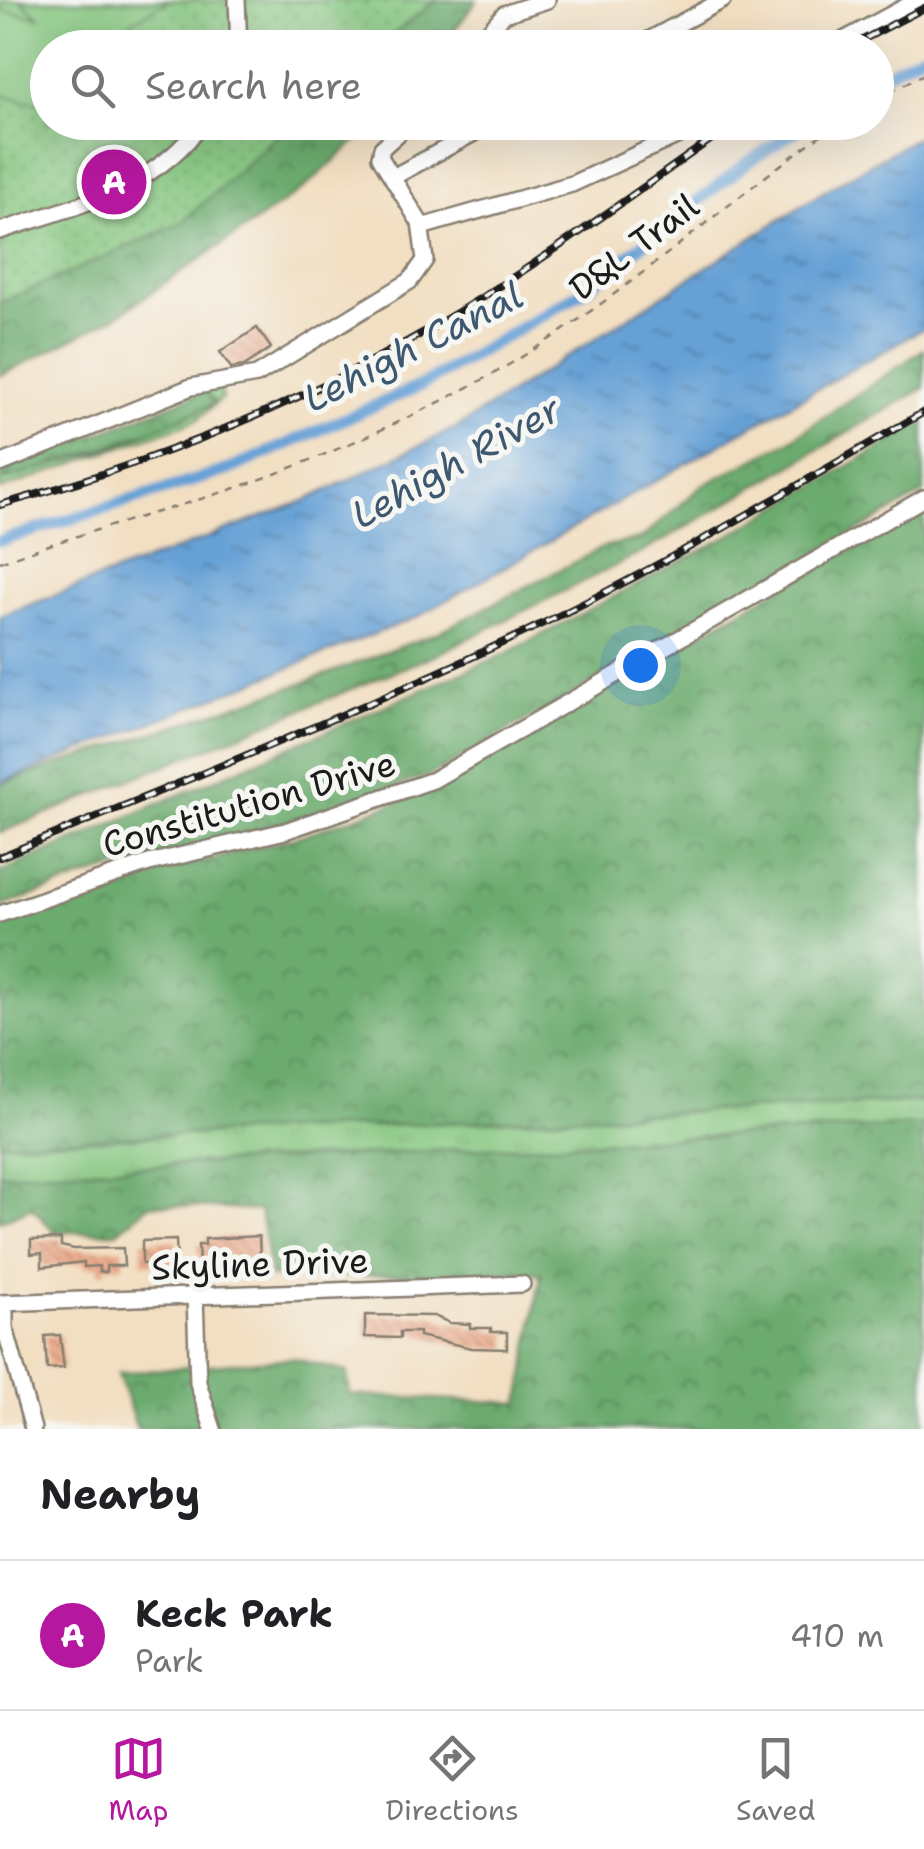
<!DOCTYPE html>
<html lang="en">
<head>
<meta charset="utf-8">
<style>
	body { margin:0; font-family:"Shantell Sans",sans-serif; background:#f6f6f6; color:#202124 }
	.you { position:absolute; left:640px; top:665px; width:35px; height:35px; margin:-25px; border:8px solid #fff; border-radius:50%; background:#1a73e8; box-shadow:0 0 0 15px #1a73e833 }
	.badge { display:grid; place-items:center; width:65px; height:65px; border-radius:50%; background:#b5179e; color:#fff; font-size:32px; font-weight:700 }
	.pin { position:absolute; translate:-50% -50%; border:5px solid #fff; box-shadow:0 2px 10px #0006 }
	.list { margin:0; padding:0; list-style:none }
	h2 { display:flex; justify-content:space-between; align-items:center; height:130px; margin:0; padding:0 40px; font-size:42px }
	h2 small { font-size:32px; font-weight:400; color:#757577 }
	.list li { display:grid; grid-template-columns:65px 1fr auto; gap:30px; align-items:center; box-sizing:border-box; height:150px; padding:0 40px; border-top:2px solid #e0e0e0 }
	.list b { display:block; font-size:38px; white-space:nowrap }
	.list p { margin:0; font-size:32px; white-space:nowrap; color:#757577 }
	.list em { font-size:32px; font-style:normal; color:#757577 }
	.icon { flex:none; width:55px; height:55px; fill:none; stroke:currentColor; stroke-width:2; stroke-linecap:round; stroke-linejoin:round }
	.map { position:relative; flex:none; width:924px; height:1429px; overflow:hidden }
	.search { position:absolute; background:#fff; box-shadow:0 10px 40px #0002; left:30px; right:30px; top:30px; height:110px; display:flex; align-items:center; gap:25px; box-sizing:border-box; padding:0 35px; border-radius:55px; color:#757577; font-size:38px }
	.sheet { height:280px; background:#fff }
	nav { display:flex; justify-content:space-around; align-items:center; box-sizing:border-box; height:140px; border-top:2px solid #e0e0e0; background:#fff; font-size:28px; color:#757577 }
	nav a { display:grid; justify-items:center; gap:5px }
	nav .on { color:#b5179e }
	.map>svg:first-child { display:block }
	.grass { fill:url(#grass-tufts); stroke:#50714e; stroke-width:2.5 }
	.forest { fill:url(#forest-crowns); stroke:#446445; stroke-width:2.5 }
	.park { fill:url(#park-dots); stroke:#50714e; stroke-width:2.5 }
	.pitch { fill:#85c67f; stroke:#50714e; stroke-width:2.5 }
	.water { fill:url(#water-ripples); stroke:#415e79; stroke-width:2.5 }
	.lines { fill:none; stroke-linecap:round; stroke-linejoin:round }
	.canal { stroke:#66a1d6; stroke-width:12 }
	.building { fill:url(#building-back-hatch) }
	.minor-casing { stroke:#877e6f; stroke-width:20 }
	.path { stroke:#877e6f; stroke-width:2.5; stroke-dasharray:8 8; stroke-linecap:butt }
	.minor { stroke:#fff; stroke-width:15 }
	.rail-casing { stroke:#1c1c1c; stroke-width:8 }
	.rail { stroke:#f6f6f2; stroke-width:4; stroke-dasharray:11; stroke-linecap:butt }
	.labels { text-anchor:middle; stroke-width:10; stroke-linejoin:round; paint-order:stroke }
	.street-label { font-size:35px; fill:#1c1c1c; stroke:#f6f6f2 }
	.water-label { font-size:38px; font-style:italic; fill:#3d5870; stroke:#f6f6f2 }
</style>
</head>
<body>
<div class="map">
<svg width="924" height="1429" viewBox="0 0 924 1429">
	<defs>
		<pattern id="grass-tufts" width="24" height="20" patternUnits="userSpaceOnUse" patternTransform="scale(2.5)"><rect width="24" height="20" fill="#85c67f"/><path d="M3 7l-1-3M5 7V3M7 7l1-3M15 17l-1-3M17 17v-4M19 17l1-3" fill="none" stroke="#72aa6d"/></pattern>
		<pattern id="forest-crowns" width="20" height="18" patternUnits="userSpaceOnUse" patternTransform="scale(2.5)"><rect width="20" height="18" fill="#6cab6e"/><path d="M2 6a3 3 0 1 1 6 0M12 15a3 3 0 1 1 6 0" fill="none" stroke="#588a5a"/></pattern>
		<pattern id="park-dots" width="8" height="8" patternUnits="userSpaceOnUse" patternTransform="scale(2.5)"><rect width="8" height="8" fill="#85c67f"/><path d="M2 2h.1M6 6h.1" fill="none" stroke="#72aa6d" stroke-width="1.8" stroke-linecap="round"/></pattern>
		<pattern id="water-ripples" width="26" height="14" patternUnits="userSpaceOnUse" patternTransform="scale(2.5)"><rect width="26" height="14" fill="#66a1d6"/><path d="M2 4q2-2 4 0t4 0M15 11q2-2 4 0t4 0" fill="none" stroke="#5382ad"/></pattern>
		<pattern id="building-back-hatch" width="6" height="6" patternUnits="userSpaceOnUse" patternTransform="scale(2.5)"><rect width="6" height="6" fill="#ebad8f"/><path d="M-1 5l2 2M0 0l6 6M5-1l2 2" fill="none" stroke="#c9947b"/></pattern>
	</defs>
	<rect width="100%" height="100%" fill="#f6f6f2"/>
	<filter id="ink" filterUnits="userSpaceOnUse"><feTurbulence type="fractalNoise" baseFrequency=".01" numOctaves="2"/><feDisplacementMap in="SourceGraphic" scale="20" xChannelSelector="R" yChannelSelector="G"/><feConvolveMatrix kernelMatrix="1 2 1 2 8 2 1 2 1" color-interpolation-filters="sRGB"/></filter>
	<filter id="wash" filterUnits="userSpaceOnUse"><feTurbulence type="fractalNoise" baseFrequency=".0048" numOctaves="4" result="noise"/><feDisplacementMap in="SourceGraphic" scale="40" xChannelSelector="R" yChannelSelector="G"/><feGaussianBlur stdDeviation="2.25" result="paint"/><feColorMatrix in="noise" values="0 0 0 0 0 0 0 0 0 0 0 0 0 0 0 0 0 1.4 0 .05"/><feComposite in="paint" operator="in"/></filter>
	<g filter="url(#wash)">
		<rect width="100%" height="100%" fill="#f2dfc2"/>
		<path class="grass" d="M220,388L222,398L197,420L0,490V471L14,466L4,478L107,450L214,403L205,391Z
			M924,1101V1125L0,1174V1143Z"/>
		<path class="forest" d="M307,0H477L453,32L452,47L300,48Z
			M219,123H376L303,189L117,316L0,376V249Z
			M924,349V388L645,551L437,654L0,833V784L303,683L437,633L606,546L641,539L702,486L787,442Z
			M205,391L215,403C146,435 77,459 3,480L14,466Z
			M924,422V493L431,775L290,821L86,877L0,907V872L505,654L723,539Z
			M924,507V1101L0,1143V926L92,890L307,834L414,796Z
			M924,1125V1429H137L118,1373L293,1358L347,1372L350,1395L520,1403L541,1273L271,1277L260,1211L151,1204L116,1232H54L32,1207L0,1221V1174Z"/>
		<path class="park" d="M0,0H437L377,47L48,48V122L291,123L181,223L0,303Z"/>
		<path class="pitch" d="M21,0H169L113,33L170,47L48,48L47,105L0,95V10L39,17Z"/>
		<path class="water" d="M924,133V328L417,617L0,783V616L307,500L458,427L823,192Z"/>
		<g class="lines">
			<path class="canal" d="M876,78L924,53
				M0,541L228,470L422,385L582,292L748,162L809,122"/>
		</g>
		<g id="blocks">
			<path class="building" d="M257,328L271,348L244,366L231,368L220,352Z
				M259,1236L260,1258L199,1262L198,1245H205V1239Z
				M61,1239V1246L74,1249L123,1248L124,1266H106V1272H99V1266L84,1267V1262L42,1267V1253L31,1254V1240Z
				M176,1240L177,1263L142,1264V1241Z
				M365,1315L434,1316L450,1323L470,1324V1328H491V1332H507V1349L471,1348L419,1336V1332H400V1338L365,1337Z
				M60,1335L64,1368L47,1369L45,1336Z"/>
		</g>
	</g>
	<g filter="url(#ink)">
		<use href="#blocks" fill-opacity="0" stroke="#877e6f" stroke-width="2.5"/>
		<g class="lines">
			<g class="minor-casing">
				<path id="minor" d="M237,0L239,48
					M474,48L504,14L547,0
					M634,48L723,0
					M829,48L918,0
					M393,177L494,122
					M421,227L572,184L707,122
					M0,231C71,207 158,189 202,122
					M0,464L191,387L257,375L410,281L425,260L420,223L380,157L382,148L411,122
					M0,914L149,863L285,831L433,780L924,498
					M195,1296L198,1383L213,1429
					M0,1303L522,1284
					M5,1303V1328L33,1429"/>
			</g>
			<path class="path" d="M876,100L924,74
				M0,562C79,533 159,513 239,487C322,458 405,421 482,380C612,309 718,207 839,122"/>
			<use href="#minor" class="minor"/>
			<g class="rail-casing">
				<path id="rail" d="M847,48L924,8
					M0,505C160,461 318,397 460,311C555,253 645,185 736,122
					M0,857C185,780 372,707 552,619C679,557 801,483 924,412"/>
			</g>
			<use href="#rail" class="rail"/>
		</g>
	</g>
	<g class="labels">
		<g class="street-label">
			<text transform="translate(634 247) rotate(-37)" y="12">D&amp;L Trail</text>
			<text transform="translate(249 804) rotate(-16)" y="12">Constitution Drive</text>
			<text transform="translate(260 1264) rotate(-2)" y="12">Skyline Drive</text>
		</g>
		<g class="water-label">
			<text transform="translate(413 347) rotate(-27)" y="13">Lehigh Canal</text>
			<text transform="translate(456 462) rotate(-29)" y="13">Lehigh River</text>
		</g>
	</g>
</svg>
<div class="you"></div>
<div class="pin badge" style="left:114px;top:182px">A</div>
<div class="search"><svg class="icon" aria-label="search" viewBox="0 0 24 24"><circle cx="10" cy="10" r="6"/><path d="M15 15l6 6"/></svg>Search here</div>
</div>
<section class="sheet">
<h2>Nearby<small></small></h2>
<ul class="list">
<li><span class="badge">A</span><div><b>Keck Park</b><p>Park</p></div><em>410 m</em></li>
</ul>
</section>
<nav>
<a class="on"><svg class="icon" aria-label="map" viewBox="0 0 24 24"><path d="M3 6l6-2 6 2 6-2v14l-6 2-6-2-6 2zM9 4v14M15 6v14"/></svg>Map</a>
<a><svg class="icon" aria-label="directions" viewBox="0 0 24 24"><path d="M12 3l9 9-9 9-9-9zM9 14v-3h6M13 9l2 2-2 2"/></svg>Directions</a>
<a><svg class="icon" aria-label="saved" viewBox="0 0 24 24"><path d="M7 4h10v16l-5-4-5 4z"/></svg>Saved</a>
</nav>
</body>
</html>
